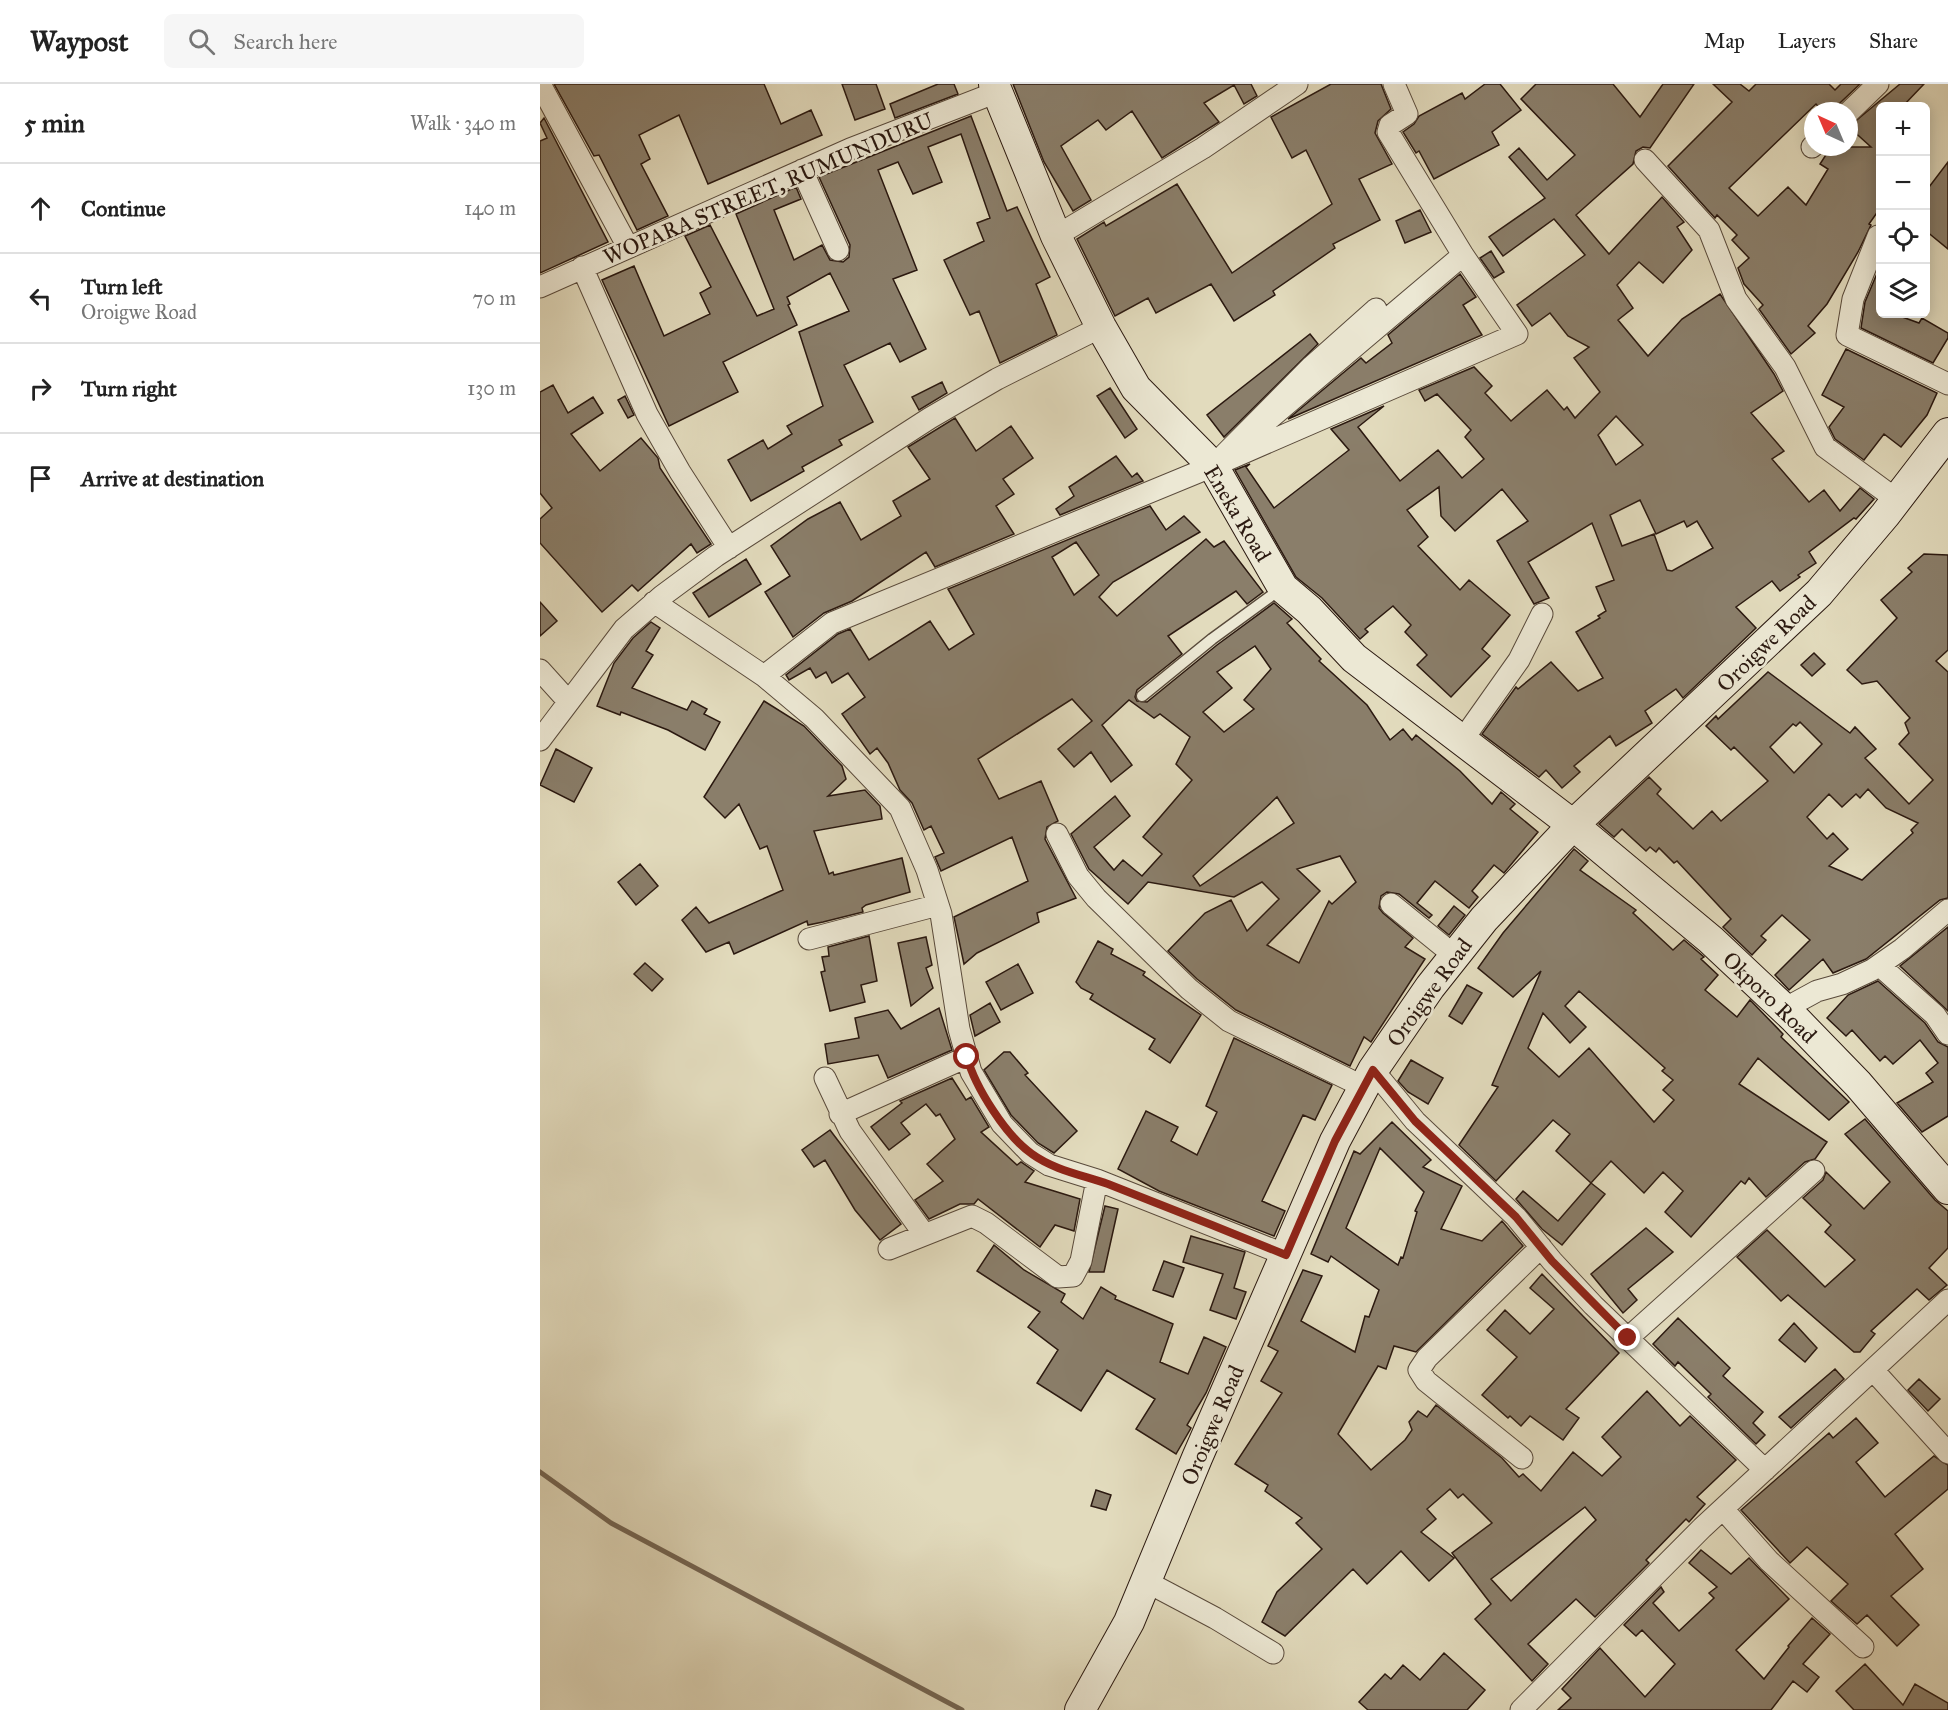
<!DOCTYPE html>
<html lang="en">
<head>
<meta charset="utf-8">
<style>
	body { margin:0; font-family:"IM FELL Great Primer",serif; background:#f6f6f6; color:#222 }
	.controls { position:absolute; right:18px; top:18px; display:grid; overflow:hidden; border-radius:9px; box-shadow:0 3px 15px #0003 }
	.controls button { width:54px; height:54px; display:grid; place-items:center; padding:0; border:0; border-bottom:2px solid #e0e0e0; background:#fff; color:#222; font:30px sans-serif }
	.compass { position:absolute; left:1264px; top:18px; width:54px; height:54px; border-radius:50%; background:#fff; box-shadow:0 3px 15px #0003; rotate:316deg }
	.stop { position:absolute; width:18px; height:18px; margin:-14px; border:4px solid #8f2418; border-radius:50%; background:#fff }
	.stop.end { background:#8f2418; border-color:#fff; box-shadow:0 2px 6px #0008 }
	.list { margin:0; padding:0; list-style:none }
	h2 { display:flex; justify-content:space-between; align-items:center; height:78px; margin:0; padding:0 24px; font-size:26px }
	h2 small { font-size:20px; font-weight:400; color:#767676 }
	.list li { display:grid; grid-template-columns:39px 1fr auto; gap:18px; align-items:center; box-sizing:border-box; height:90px; padding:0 24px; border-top:2px solid #e0e0e0 }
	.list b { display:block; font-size:22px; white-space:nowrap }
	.list p { margin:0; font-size:20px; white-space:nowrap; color:#767676 }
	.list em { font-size:20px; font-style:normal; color:#767676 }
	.icon { flex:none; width:33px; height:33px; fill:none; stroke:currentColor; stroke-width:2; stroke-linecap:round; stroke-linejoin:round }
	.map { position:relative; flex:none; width:1408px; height:1626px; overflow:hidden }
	header { display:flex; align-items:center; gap:36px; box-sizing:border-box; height:84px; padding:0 30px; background:#fff; border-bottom:2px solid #e0e0e0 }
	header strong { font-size:28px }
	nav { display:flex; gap:33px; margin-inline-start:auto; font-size:21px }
	.search { width:420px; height:54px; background:#f6f6f6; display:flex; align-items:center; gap:15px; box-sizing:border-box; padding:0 21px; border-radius:9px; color:#767676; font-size:22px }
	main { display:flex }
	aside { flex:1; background:#fff }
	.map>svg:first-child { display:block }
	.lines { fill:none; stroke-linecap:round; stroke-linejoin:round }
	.stream { stroke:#746654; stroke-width:5 }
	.building { fill:#8a7e6a; stroke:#2b1910; stroke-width:1.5; fill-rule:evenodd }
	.lane-casing { stroke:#594a3b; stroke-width:13 }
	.street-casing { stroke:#594a3b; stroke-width:23 }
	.secondary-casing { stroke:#2b1910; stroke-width:32 }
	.lane { stroke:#ece8d4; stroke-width:10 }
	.street { stroke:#ece8d4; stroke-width:21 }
	.secondary { stroke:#ece8d4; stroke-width:30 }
	.route { stroke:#8f2418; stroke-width:8 }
	.labels { text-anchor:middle; stroke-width:5; stroke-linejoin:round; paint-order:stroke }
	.street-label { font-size:22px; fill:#2b1910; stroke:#ece8d4 }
</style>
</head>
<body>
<header>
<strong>Waypost</strong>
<div class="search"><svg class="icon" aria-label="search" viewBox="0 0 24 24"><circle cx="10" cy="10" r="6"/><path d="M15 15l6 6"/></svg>Search here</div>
<nav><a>Map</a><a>Layers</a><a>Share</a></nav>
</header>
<main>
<aside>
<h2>5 min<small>Walk · 340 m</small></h2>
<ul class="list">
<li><svg class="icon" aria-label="ahead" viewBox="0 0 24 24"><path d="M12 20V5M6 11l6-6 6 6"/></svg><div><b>Continue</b></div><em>140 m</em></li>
<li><svg class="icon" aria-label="left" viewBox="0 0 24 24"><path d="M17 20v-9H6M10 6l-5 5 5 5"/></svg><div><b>Turn left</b><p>Oroigwe Road</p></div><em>70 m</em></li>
<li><svg class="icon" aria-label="right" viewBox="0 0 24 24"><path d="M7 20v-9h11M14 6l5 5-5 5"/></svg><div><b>Turn right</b></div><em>130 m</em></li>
<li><svg class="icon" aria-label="arrive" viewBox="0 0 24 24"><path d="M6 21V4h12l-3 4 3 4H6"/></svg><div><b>Arrive at destination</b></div></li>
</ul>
</aside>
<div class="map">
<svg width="1408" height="1626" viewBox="0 0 1408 1626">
	<rect width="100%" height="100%" fill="#e2dbbd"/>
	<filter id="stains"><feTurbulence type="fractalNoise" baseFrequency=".00333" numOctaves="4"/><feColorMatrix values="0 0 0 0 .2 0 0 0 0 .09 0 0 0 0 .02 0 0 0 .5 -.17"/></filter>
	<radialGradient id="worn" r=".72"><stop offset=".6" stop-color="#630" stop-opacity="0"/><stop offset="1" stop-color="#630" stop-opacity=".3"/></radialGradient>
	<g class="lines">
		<path class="stream" d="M0,1388L71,1439L422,1626"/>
	</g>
	<path class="building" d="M14,0H224L241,40L271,26L282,51L168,100L139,31L99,51L110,75L101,80L128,132L97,146L59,71L54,72Z
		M302,0H336L345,25L315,36Z
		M398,0H414L418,10L355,34L350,20Z
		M473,0H711L717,12L704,20L694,1L664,19L679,38L622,74L592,27L566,46L558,36L521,62L551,116L533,127L504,78Z
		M791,0H841L851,25L838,37L835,49L852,80L819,95L840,136L793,160L795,164L733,207L735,211L694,237L671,200L616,229L608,214L575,232L537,155L564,138L566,142L637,100L692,189L792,120L766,66L752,74L731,33Z
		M945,0H960L981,26L952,48L959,61L894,95L879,67L876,69L863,48L874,40L879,32L922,9L925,15Z
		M996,0H1073L1100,33L1123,0H1154L1110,64L1103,63L1096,67L1093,80L1036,131L1069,170L1122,113L1144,138L1137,143L1152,166L1123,199L1099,178L1077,201L1093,224L1078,236L1108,272L1142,235L1180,210L1234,290L1243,307L1211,329L1244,367L1232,375L1269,418L1284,406L1300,427L1320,404L1334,415L1316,435L1314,434L1269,468L1276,479L1258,491L1260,493L1240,507L1232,497L1196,523L1216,544L1143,614L1136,605L1105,627L1112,639L1076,662L1070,652L1034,682L1040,688L1022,704L1006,686L999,693L942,650L976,603L978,605L1011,578L1038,607L1063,594L1036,548L1060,534L1058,532L1066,527L1056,503L1074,496L1052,439L988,478L1009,514L994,520L957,457L988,437L962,405L915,447L901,432L899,403L867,426L888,453L878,462L920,506L929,496L970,531L942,565L950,572L911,613L877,581L887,571L865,548L871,541L853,522L825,545L828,548L820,555L782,514L756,493L695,386L710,380L706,383L734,424L809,366L791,345L844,322L818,343L860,397L898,366L922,394L944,375L925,353L931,346L897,310L885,317L879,306L934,283L952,302L945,309L971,337L1007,306L1024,326L1027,323L1035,334L1060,308L1034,274L1049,263L1028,252L1010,229L992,242L977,221L1045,171L1014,135L963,172L949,153L1005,114L969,73L979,64L1007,96L1035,71L981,15ZM1076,332L1103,361L1076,381L1058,351ZM1100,416L1116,450L1144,437L1147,443L1157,437L1173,464L1132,487L1127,486L1114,450L1082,462L1070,431Z
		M1173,0H1200L1209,7L1216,0H1289L1295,6L1301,0H1320L1300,19L1297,27H1282L1276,20L1189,104L1218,132L1248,103L1266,121L1288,85L1280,80L1291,63H1331L1309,43L1312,40L1360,0H1384L1363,22H1341V123L1329,140L1331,141L1318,168L1287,220L1268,242L1275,249L1251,270L1219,225L1223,221L1204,200L1198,184L1209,174L1192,156L1197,151L1177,131L1175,134L1128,82L1192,18Z
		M431,32L467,127L477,123L510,193L496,200L517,251L460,279L439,227L430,231L404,176L444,157L437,139L450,134L421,50L388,63L402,98L373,110L358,78L338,86L377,186L353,195L386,265L360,278L350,259L304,281L333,338L299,356L302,361L262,383L264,387L211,417L188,376L223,356L228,365L252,350L247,342L283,322L259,248L309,227L290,189L247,213L250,220L248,221L257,241L183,278L198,308L129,342L62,196L94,182L124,252L170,230L160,209L171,203L145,152L170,141L217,232L234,225L196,130L256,103L261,115L234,126L254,176L282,161L290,176L303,178L309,173L310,161L279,93Z
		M4,34L68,158L0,189V57L7,54L0,39Z
		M1408,78V165L1386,147V107Z
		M880,126L891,148L865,159L856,137Z
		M951,167L964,188L954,194L940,174Z
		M1341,180V230H1354L1379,239L1382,234L1408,249V254L1393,279L1321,244L1325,218Z
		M920,190L936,213L923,221L942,251L748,335L821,274L826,279L852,259L848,251Z
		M770,250L778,260L684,353L667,331Z
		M1306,265L1397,309L1387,331L1361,363L1344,350L1324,376L1295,355L1289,343L1304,323L1282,311Z
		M402,298L407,309L379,326L372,313Z
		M13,301L28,329L53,313L63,329L31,350L60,387L101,354L118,374L120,384L171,460L157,469L151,460L98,507L92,501L62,528L0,459V435L12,424L0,409V308Z
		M570,304L597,345L585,354L557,312Z
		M85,312L94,331L88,334L78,316Z
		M415,334L436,367L471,342L493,374L463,395L474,410L456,422L474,450L395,483L386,468L312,517L284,529L253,553L225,508L250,492L231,462L268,435L300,418L321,456L361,432L353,417L390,395L368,363Z
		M576,372L592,393L597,389L603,397L520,431L516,425L534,412L529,403Z
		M610,422L626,446L644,432L660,448L573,498L559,513L577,532L666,455L674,463L684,457L723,508L707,520L696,507L628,552L642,570L597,606L595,613L597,617L607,618L677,561L734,519L752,535L747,539L781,575L779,577L827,621L850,656L863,645L872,656L876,651L920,687L952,720L961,708L975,720L970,725L998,748L964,789L954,781L932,807L938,813L929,824L895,797L877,819L892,831L889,834L859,810L847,808L841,812L839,824L843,829L873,854L865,863L885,875L831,958L824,953L810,982L696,926L657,895L628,867L665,829L691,816L707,847L739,815L722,798L694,813L608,798L588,820L549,785L531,750L575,712L590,732L554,763L574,786L583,776L602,792L622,770L603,753L652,696L636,680L650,653L620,630L614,634L589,616L562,641L592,681L571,698L551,668L534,683L518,665L552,637L532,615L438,675L459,715L501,697L518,737L507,743L505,755L536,814L497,829L499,838L437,869L424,880L414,833L488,797L472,753L401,787L395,773L404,769L391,742L384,746L372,719L360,706L348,679L337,664L330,670L302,630L325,613L308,589L292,599L286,588L276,594L270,584L249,596L246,591L298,550L310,545L329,576L390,537L409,566L434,550L408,505ZM536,458L559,491L534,511L512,473ZM715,562L731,585L704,616L714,625L684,648L663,628L692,604L677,588ZM737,713L754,739L660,802L653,792ZM800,772L816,798L792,820L789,817L759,879L727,861L780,807L757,785Z
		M1384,470L1408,471V566L1396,577L1408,588V814L1400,816L1326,875L1293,889L1283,875L1249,906L1235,891L1270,856L1242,831L1221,852L1226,856L1212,871L1183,843L1191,835L1137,777L1134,779L1119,764L1116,768L1110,763L1106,767L1082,745L1074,753L1059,740L1109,693L1121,705L1117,710L1153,745L1172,727L1181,737L1228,697L1194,663L1191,666L1166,642L1176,632L1178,635L1228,588L1310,649L1315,643L1336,665L1325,674L1369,720L1393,696L1359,660L1369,649L1365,639L1370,634L1337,597L1322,600L1307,586L1357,534L1341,516L1372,488L1368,484ZM1260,638L1282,660L1254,689L1230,663L1253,640L1256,642ZM1328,705L1346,724L1378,739L1371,746L1373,749L1322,796L1289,782L1308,765L1293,749L1287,755L1267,733L1289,710L1302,723L1316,710L1320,714Z
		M206,475L221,500L169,533L153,509Z
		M0,518L17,537L0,552Z
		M111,538L120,544L106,567L113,571L92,604L147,626L152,617L167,625L164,630L180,638L165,666L128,646L81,628L80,631L57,622L74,579L93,554Z
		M1274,569L1285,580L1272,592L1261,581Z
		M224,617L264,642L302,682L306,695L288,712L325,706L340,722L342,735L274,747L289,790L293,788L294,791L362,774L370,808L326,821L322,824L323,828L283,838L268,841L267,837L194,870L189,858L166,868L142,836L156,823L169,839L243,806L227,762L220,765L199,720L185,734L164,713Z
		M16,665L52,684L34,718L0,701Z
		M1034,765L1048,777L1040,786L1096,826L1093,829L1133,866L1144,856L1164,873L1161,875L1178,891L1165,906L1197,933L1210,916L1243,950L1241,953L1309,1018L1289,1036L1218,974L1199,1000L1287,1058L1275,1075L1265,1078L1226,1113L1209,1094L1205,1100L1201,1097L1151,1153L1125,1128L1143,1107L1123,1088L1104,1109L1071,1077L1051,1099L1016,1067L1030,1050L1013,1036L956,1097L919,1061L958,1003L952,1001L1001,887L973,913L938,884L963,849ZM1039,907L1125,984L1122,987L1133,996L1123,1006L1134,1016L1114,1038L1049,964L1019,993L988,964L1003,929L1030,959L1046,943L1025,922Z
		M100,780L118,802L96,821L78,798Z
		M914,822L925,831L909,851L898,842Z
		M1408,843V927L1360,882Z
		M329,852L337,897L321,901L325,918L290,927L281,888L285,887L282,873L289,872L288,863Z
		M386,853L392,881L386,884L393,904L371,922L358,859Z
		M558,857L573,865L571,870L605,888L603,891L661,931L630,979L609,965L615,955L550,915L553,910L541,904L536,898Z
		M105,879L123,895L112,907L94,890Z
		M478,880L493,909L461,926L446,898Z
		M1338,897L1385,939L1398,958L1408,963V1032L1382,1048L1357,1019L1393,998L1386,989L1398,979L1380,956L1353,980L1345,972L1340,977L1312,946L1306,952L1287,934L1308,911Z
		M927,901L942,909L922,940L909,932Z
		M450,919L460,938L435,952L430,931Z
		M399,924L412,966L348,994L338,971L288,980L285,960L319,954L315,934L348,926L361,945Z
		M694,954L792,1001L775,1036L763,1031L722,1117L745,1127L734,1152L619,1107L578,1085L606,1027L638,1043L631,1057L657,1071L677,1028L666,1022Z
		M464,968H470L488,989L485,991L537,1047L514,1069L498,1059L471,1031L444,986Z
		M871,976L903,994L888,1020L868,1008L858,997Z
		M412,994L426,1016L431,1013L449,1043L441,1048L477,1081L481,1078L494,1087L485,1098L540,1115L534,1147L515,1141L500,1163L438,1115L434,1120H420L389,1135L375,1116L403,1097L387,1080L415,1055L400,1030L396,1032L386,1020L361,1039L370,1050L349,1066L331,1043L362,1019L360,1017Z
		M1325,1035L1395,1116L1408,1127V1164L1389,1184L1407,1201L1389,1216L1377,1205L1331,1247L1335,1250L1320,1268H1314L1248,1211L1241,1217L1197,1173L1227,1146L1285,1203L1315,1176L1285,1148L1291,1141L1263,1114L1283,1096L1286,1088L1324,1125L1350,1098L1305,1050Z
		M852,1038L891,1076L883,1083L922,1102L901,1145L942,1157L962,1137L983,1162L876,1268L854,1262L846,1285L838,1282L798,1350L831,1386L865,1356L872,1346L869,1338L878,1327L887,1333L896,1321L962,1374L979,1393L983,1390L1001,1407L1033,1368L1062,1392L1081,1373L1062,1353L1107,1307L1140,1342L1150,1332L1196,1376L1157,1413L1165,1420L1149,1438L1146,1435L1106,1476L1109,1479L1055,1533L1036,1515L988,1560L1008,1580L992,1597L935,1535L951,1520L912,1469L952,1439L923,1410L918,1414L910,1405L887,1425L896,1435L881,1448L914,1474L889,1497L861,1467L827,1500L813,1485L745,1552L722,1538L737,1508L782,1465L756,1439L762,1434L725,1407L728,1401L695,1380L742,1309L721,1297L738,1267L728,1262L763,1186L782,1192L761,1237L815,1268L825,1232L829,1233L839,1206L791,1172L788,1178L771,1170L814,1067L820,1070ZM840,1064L884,1108L875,1127L877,1128L863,1174L861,1173L858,1181L806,1144ZM1045,1423L1056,1436L971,1517L951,1495Z
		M290,1046L361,1140L340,1156L315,1126L285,1076L274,1083L262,1066Z
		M1051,1099L1065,1110L1022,1161L1002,1145L976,1115L983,1107L1018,1137Z
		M565,1122L578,1125L564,1188H549Z
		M1106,1144L1133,1168L1088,1205L1097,1216L1083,1229L1051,1190Z
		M651,1152L705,1168L694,1204L706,1208L696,1235L670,1226L683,1190L643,1178Z
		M454,1161L484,1186L525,1210L521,1218L543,1235L561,1203L576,1212L575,1215L633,1240L620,1278L648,1290L664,1253L686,1263L666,1309L647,1341L651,1344L636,1370L596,1345L615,1315L567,1286L541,1327L497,1299L518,1266L488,1243L500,1228L437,1187Z
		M624,1177L644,1184L633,1213L613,1206Z
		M1002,1190L1079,1269L1026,1325L1039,1334L1023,1356L990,1332L981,1342L970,1332L968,1334L942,1311L977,1273L947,1246L965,1226L990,1250L1014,1225L990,1204Z
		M1138,1234L1190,1284L1183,1292L1223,1328L1213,1339L1225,1351L1216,1360L1168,1313L1171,1310L1138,1278L1135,1282L1113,1260Z
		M1254,1239L1277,1264L1265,1278L1239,1256Z
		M1295,1285L1304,1295L1251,1344L1239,1333Z
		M1379,1295L1400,1315L1388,1327L1368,1306Z
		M1316,1334L1338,1359L1316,1378L1345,1413L1394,1372L1408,1381V1405L1355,1450L1383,1485L1351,1512L1379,1541L1357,1562L1327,1531L1317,1540L1291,1517L1308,1500L1267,1463L1250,1479L1201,1426L1289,1349L1293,1354Z
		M556,1406L571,1411L566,1426L551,1422Z
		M1161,1466L1191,1490L1209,1474L1249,1515L1196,1566L1224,1595L1249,1563L1248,1562L1272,1534L1290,1550L1263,1580L1279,1593L1267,1608L1253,1597L1231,1626H1018L1031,1614L1022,1605L1060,1564L1105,1613L1135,1580L1102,1546L1096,1552L1084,1541L1121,1503L1124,1508L1113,1519L1139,1547L1174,1514L1169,1509L1177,1503L1149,1479Z
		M904,1569L945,1606L927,1626H828L819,1618L845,1590L851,1595L863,1581L880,1596Z
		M1325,1580L1363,1621L1375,1600L1408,1619V1626H1314L1296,1607Z"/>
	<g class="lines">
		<g class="lane-casing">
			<path id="lane" d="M602,612L672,555L742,504"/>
		</g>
		<g class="street-casing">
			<path id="street" d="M0,0L88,163
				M1309,28L1338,0
				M1272,63L1273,62
				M1105,76L1169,146L1196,215L1245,283L1285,363L1357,416
				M262,86L298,166
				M516,152L663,64L757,0
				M1338,152L1313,215L1307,251L1408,300
				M42,183L107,330L140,388L189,464
				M0,203L310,65L457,8
				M690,368L923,171
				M682,373L772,282L836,225L684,372
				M114,518L224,592L274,634L360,724L387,786L401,830L419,945L431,988L462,1040L490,1069L509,1081L557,1096L746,1171
				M0,586L28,617
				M224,592L292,539L673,382L977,250L923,171L848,48L850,41L867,30L854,0
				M0,656L84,545L122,512L176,472L390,334L457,295L561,243
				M921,658L979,576L1002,530
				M517,750L538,792L556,814L649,905L689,937L824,1003
				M851,820L915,872
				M269,855L398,821
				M1339,881L1395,931L1408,950
				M1244,925L1277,907L1302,900L1332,886L1362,865L1408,826
				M833,986L875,1037L976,1133L1012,1177L1053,1221L1225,1386
				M285,994L310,1047L384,1150
				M300,1030L427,973
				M349,1165L432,1132L446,1139L518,1193L533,1192L541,1177L557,1096
				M1088,1254L1274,1087
				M1333,1286L1408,1369
				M982,1374L886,1297L879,1286L887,1274L1001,1163
				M1183,1425L1229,1477L1323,1563
				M607,1498L675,1534L733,1569
				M981,1626L1162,1444L1408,1216"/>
		</g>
		<g class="secondary-casing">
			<path id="secondary" d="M454,0L516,152L561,243L596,304L673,382L743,504L769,526L814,574L1033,741L1171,856L1254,934L1318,1000L1408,1105
				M540,1626L589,1538L657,1374L795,1057L833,986L890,903L944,835L1033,741L1279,509L1345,431L1408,349"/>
		</g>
		<use href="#lane" class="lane"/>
		<use href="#street" class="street"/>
		<use href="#secondary" class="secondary"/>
	</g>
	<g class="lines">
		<path class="route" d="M427,973C435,1003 466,1052 492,1070C514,1086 542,1091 568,1100C627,1123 687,1147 746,1171L795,1057L833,986L875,1037L976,1133L1012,1177L1088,1254"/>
	</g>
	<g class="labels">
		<g class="street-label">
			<text transform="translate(228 104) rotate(-23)" y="8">WOPARA STREET, RUMUNDURU</text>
			<text transform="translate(698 429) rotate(59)" y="8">Eneka Road</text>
			<text transform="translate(1226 559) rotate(-44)" y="8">Oroigwe Road</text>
			<text transform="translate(889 908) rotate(-54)" y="8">Oroigwe Road</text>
			<text transform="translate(1230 913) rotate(44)" y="8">Okporo Road</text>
			<text transform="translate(672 1341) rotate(-67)" y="8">Oroigwe Road</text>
		</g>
	</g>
	<rect width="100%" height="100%" filter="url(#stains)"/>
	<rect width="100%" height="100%" fill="url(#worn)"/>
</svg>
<div class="controls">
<button>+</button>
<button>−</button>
<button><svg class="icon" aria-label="locate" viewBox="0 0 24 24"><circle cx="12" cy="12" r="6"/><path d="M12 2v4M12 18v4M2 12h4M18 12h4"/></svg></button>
<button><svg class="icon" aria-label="layers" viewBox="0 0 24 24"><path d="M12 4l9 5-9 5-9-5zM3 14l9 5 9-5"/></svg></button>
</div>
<svg class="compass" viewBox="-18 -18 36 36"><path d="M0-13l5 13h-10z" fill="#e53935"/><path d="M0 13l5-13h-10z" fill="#767676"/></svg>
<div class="stop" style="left:427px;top:973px"></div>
<div class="stop end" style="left:1088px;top:1254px"></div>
</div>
</main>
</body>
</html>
